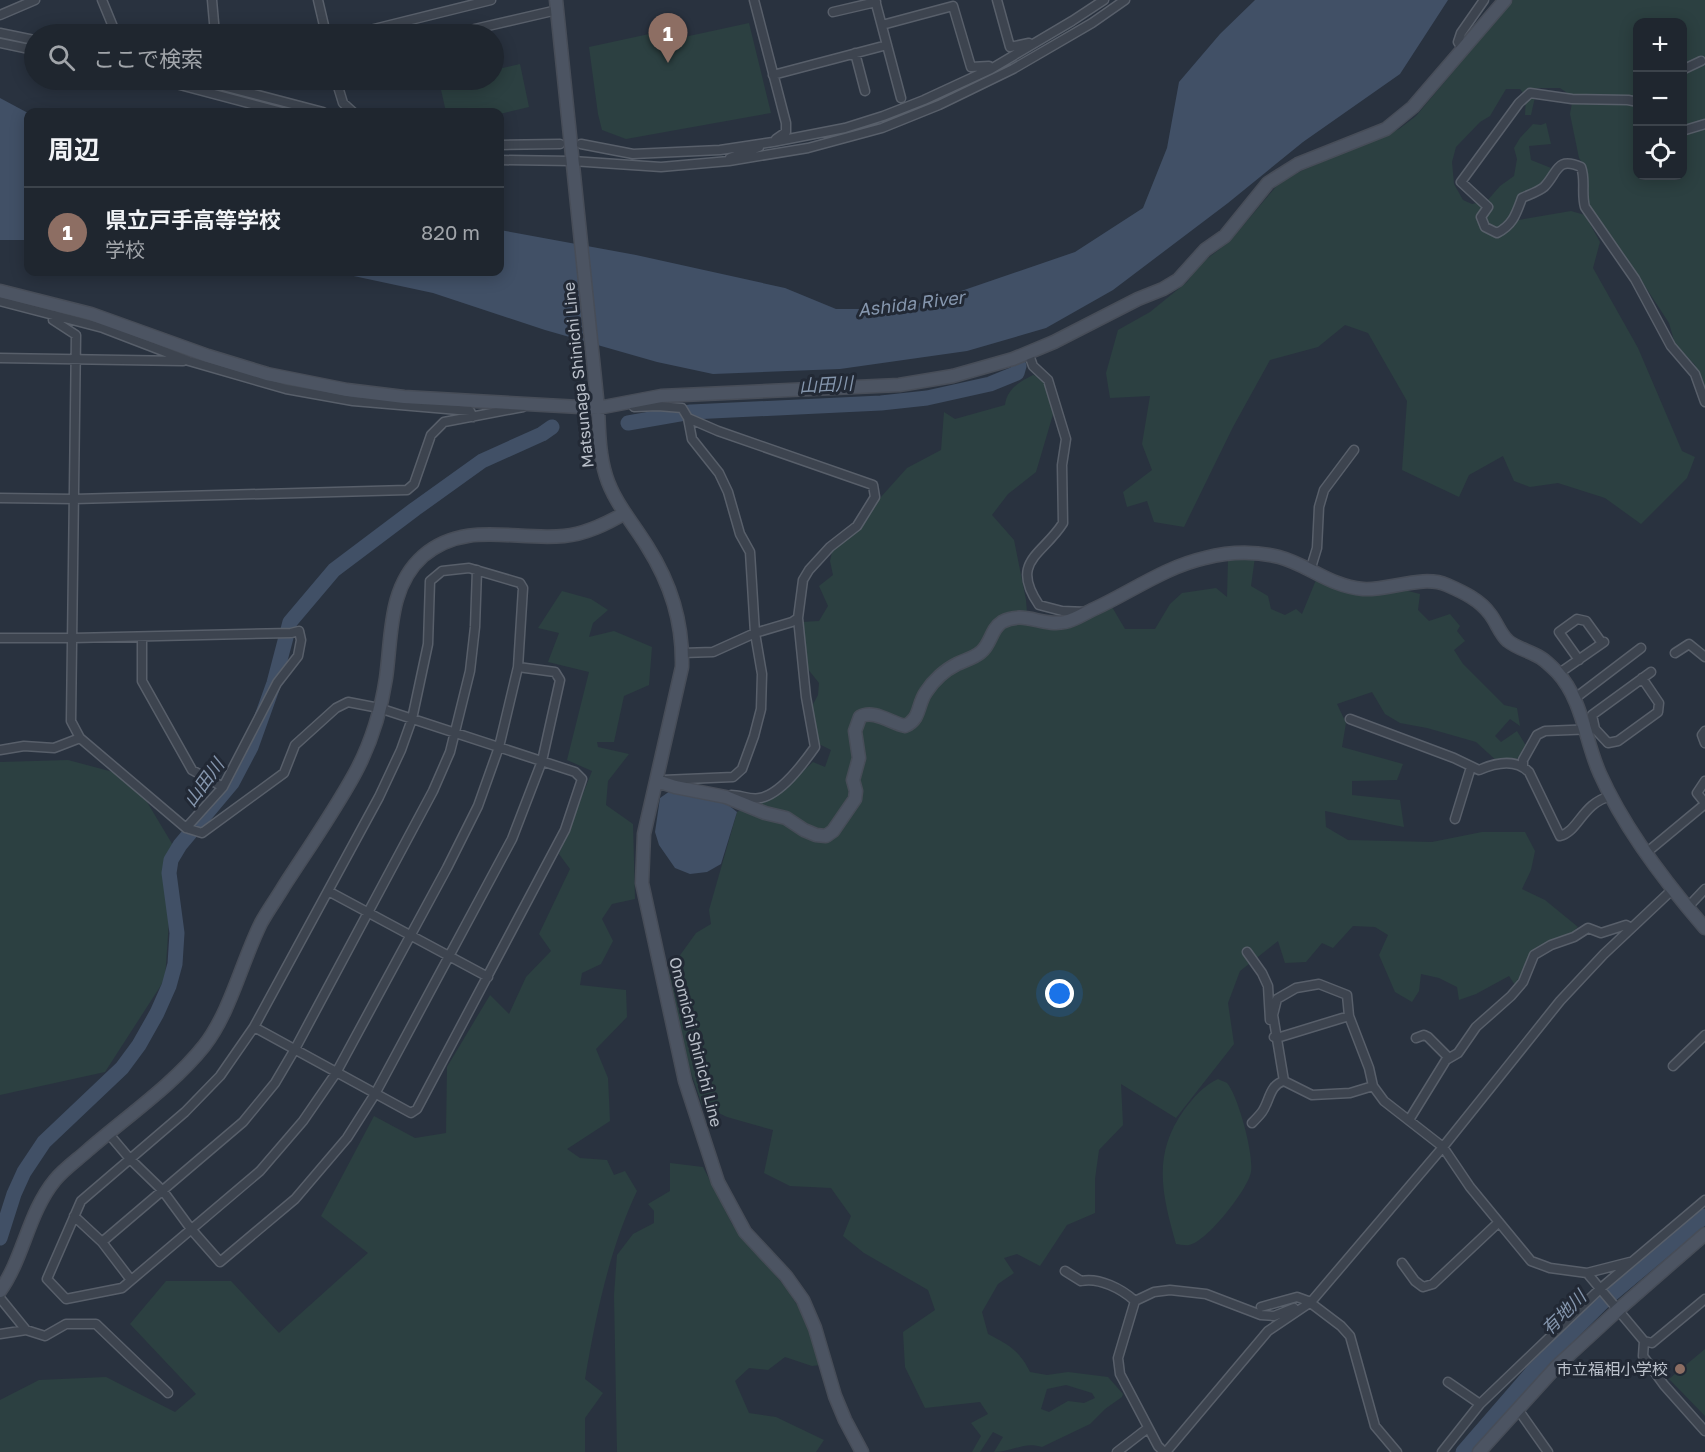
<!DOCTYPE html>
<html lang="ja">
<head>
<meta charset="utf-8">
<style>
	body { margin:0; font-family:"Golos Text","Noto Sans JP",sans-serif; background:#272e37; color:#f1f3f6 }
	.controls { position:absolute; right:18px; top:18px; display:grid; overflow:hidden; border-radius:12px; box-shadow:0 3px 15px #0003 }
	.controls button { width:54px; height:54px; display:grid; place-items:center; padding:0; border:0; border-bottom:2px solid #3c434b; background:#1f262f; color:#f1f3f6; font:30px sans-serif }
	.you { position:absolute; left:1060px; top:994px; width:21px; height:21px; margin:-15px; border:4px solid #fff; border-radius:50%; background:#1a73e8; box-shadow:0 0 0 9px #1a73e833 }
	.badge { display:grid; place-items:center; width:39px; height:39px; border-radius:50%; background:#d93025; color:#fff; font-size:20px; font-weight:700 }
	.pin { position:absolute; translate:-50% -50px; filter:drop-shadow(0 2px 3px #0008) }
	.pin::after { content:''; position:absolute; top:32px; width:21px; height:18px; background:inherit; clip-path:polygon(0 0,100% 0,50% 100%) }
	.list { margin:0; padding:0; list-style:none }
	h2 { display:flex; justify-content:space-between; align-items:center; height:78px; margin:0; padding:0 24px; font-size:26px }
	h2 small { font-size:20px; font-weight:400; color:#a1a5aa }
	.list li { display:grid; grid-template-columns:39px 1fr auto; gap:18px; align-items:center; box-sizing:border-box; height:90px; padding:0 24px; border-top:2px solid #3c434b }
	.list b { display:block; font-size:22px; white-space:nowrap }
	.list p { margin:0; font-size:20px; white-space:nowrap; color:#a1a5aa }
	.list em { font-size:20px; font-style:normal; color:#a1a5aa }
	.icon { flex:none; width:33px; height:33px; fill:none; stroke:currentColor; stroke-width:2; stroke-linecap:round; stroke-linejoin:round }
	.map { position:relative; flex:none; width:1705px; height:1452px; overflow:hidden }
	.search { position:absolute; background:#1f262f; box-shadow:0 3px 15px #0003; left:24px; top:24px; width:480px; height:66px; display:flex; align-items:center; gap:15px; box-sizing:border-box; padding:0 21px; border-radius:33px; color:#a1a5aa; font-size:22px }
	.panel { position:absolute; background:#1f262f; box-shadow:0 3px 15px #0003; left:24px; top:108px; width:480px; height:168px; border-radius:12px }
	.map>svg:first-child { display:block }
	.green { fill:#2c4041; fill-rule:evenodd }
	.water { fill:#415066 }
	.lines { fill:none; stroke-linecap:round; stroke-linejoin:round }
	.river { stroke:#415066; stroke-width:15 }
	.street-casing { stroke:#585f6a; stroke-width:11 }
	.secondary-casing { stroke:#474d58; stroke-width:15 }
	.street { stroke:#3d444f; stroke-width:8 }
	.secondary { stroke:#4c5462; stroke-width:12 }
	.education-dot { fill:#8d6e63; stroke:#222935; stroke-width:2 }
	.labels { text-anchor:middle; stroke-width:6; stroke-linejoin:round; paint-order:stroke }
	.street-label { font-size:16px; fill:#bac0ca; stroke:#222935 }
	.poi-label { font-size:16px; fill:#bac0ca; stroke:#222935; text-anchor:end }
	.water-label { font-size:18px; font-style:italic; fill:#8596ad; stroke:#222935 }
</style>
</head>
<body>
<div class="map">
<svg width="1705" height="1452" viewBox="0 0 1705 1452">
	<rect width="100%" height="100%" fill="#29323f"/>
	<path class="green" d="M1513,0H1705V390L1695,365L1675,344L1669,323L1637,274L1594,218L1588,206L1587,170L1579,158L1570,114L1573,97L1560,88H1537L1531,115H1525L1526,97L1520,89H1506L1490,116L1480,122L1456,147L1452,162L1454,184L1463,200L1472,204L1487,201L1500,186L1514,176L1517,159L1514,148L1520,138L1533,124L1541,125L1546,123L1551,144L1529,146L1531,160L1551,168L1543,186L1519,197L1513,221L1571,211L1585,215L1600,242L1593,268L1638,348L1682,451L1695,457L1687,478L1641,524L1605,498L1558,483L1530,487L1514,481L1503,456L1469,475L1459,497L1402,470L1407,401L1368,333L1345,325L1318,347L1270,360L1233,427L1184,527L1154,522L1147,501L1127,507L1123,492L1152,470L1142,444L1150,396L1110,398L1106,373L1118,330L1150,312L1187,282L1199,265L1230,241L1279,183L1301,171L1399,129L1416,116ZM1638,22H1682V176H1638Z
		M749,23L771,113L626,139L602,130L598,114L589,47L663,31L666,41Z
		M520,64L529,107L500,114L446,112L439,81L494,80V70Z
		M1033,375L1043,379L1054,411L1036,472L1008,494L992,515L1014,540L1026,600L1027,613L1016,618L1040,628L1075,625L1112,607L1125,629H1155L1170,604L1182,593L1216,588L1227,597L1228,560L1255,557L1251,586L1268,596L1271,609L1285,615L1296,609L1302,614L1316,580L1346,593H1367L1400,589L1420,594L1418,610L1429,621L1450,614L1460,626L1457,631L1465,641L1454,650L1463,664L1504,705L1517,708L1520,726L1510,719L1495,736L1501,742L1517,731L1528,749L1515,760L1498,762L1476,742L1427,728L1400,723L1385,714L1372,692L1337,704L1346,723L1342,747L1403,764L1397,780L1352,781V795L1400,800L1404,827L1325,811L1326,827L1348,840L1432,842L1482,832H1525L1535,851L1531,870L1522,889L1545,900L1578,927L1567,937L1535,950L1515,985L1509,976L1476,994L1459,1000L1457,987L1439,978L1421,974L1419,991L1412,1002L1395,992L1379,955L1388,935L1375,927L1353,926L1333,948L1322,943L1306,962L1285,963L1278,941L1240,971L1228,1003L1234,1044L1176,1118L1121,1084L1123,1125L1099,1150L1095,1179V1213L1067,1225L1040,1266L1017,1254L1004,1258L1014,1273L998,1284L982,1312L988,1334C1009,1345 1019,1350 1030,1372L1047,1375L1068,1372L1108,1377L1123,1394L1122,1397L1105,1409L1090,1424L1042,1447C1024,1441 1013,1452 994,1452L1003,1437L993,1432L980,1452H972L981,1436L971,1423L988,1414L980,1402L925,1408L905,1367L903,1332L935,1310L928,1290L864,1253L843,1236L851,1216L831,1188L790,1186L764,1173L773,1130L727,1117L702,1105L687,1061L668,972L696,933L711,924L709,910L737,812L784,789L813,762L825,767L831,750L817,743L810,710L818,695L819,683L807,668L802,622L819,621L828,606L819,586L833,575L830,561L833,547L862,523L880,498L907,468L941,450L944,412L955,419L1005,405C1007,389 1019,382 1033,375ZM1066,1385L1092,1393L1095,1398L1084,1403L1068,1401L1049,1412L1041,1409L1047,1389Z
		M562,591L591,599L608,610L593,623L589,637L614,631L652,647L649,685L624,696L614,742H597L598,747L629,754L608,781L606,805L633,824L635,899L612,904L602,919L613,941L601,964L582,973L580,985L626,990L627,1017L596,1049L608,1078L610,1121L567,1149L580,1158L607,1160L614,1175L625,1171L637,1191C609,1250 596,1315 585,1379L603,1393L585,1418V1452H0V1400L39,1380L106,1377L175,1412L196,1394L130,1324L166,1281H231L279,1333L368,1253L321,1216L374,1116L415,1138L446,1133L447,1067L490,995L509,1014L526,977L551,951L539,934L570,869L559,854L592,771L567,760L589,672L548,662L559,633L538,628Z
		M68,760L132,777L174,847L165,979L105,1072L0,1095V762Z
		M1218,1079C1220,1080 1225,1082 1227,1083C1238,1095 1254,1155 1251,1172C1248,1189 1207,1242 1189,1245C1186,1246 1179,1244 1176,1244C1162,1194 1152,1155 1184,1110C1194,1097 1203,1086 1218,1079Z
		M670,1163L703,1167L732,1224L787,1289L809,1324L820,1365L812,1366L785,1357L768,1370L749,1368L735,1381L749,1413L776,1417L824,1440L816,1452H617L614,1295L617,1255L633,1234L654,1223V1211L648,1204L670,1191Z
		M1705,1349V1416L1669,1379Z"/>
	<path class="water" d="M1255,0H1448L1400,74L1303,142L1228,203L1113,290L1046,328L967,351L840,369L713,374L657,362L545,330L433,293L335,272H500V230L636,255L785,288L836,309H884L932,301L1075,252L1143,208L1167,148L1179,82L1220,34Z
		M0,98L28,113V240H0Z
		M670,791L727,804L737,812L721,864L707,872L690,874L675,868L659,845L655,832L660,798Z"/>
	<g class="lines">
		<path class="river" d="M628,423L691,412L881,403L927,398L990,384L1017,373L1019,366
			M0,1238L14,1194L24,1172L44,1142L122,1068L139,1045L157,1013L169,986L175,964L177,933L169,873L171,860L180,845L232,783L251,747L274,683L290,622L334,570L415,509L482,461L542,434L552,427
			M1463,1452L1534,1370L1606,1299L1705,1216"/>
		<g class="street-casing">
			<path id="street" d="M102,0L116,34
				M212,0L215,34
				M318,0L326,34
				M754,0L786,123V132L776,139
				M875,0L901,98
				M997,0L1010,47L1029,43
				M833,12L876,2
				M0,15L35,0
				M882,25L953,6L971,67L989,66L991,69
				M0,33L34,40
				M354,34L491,0
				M453,34L557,10
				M0,43L34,50
				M1462,48L1458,42L1461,33L1484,0
				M855,53L865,91
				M1682,70L1701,61
				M773,75L887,45
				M161,80L282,112
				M200,80L323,112
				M336,80L343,103L353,112
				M1638,102L1628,100L1572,99L1530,93L1519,103L1461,182L1488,207L1481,217L1485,227L1497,233C1513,225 1516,214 1522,198C1528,195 1538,192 1544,187C1558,173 1556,156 1581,167C1586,180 1581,193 1585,207L1635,279L1671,346L1695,374L1705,402
				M1682,131L1705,124
				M581,144L633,154L720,150L773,142L845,128L883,116L924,100L991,69L1072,21L1104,0
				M500,145L560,144
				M730,158L759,147
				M500,160L572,161L661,167L729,161L808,148L882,128L939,105L1013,69L1092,23L1125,0
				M0,301L103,328L189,361L286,389L353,401L470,411L473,417
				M54,315L53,320L76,335L71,721L80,738L186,828L202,833L284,773L295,745L336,708L348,702L379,708L575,772L582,779L565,830L417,1109L411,1113L254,1027
				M1028,352L1033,366L1048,380L1066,439L1062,465L1063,523C1043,555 1009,561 1039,605L1062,611L1087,612
				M0,358L183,361
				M630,401L634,407L658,406L682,408L688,418L692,439L719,473L728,492L740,534L750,552L755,633L762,674L761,709L754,736L742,769L733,777L663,780
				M0,498L74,499L407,490L414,484L431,435L444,422L523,407
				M469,568L520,583L523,588L518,667L499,747L478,806L447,868L336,1073L303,1121L260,1171L122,1288L66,1299L47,1279L81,1201L185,1112L220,1076L254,1027L379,797L401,750L412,719L428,644L430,581L442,571Z
				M1310,571L1317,548L1319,507L1324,490L1354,450
				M142,637V681L192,770L223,787
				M0,638H73L291,633L299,631L301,640L298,656L277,683L223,787L186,828
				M682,653L713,652L755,633L792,622L798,618L803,580L809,570L830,547L857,526L875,497L873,485L718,431L688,418
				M1675,653L1689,644L1705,657
				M1579,660L1559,632L1577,619L1586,621L1602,643
				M1558,674L1604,642
				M1574,699L1641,648
				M1350,719L1454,758L1479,770C1495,763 1515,758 1529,772L1560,836C1579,831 1582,803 1611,796
				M1595,729L1608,743L1618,741L1658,712L1659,703L1642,678
				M1705,731L1702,735L1705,743
				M0,750L24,746L54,748L80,738
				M1523,766V760L1537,735L1545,731L1595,729L1592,715L1651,672
				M1705,781L1697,793L1705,803
				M731,795C741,795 750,800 760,798C781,794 803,764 815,747L806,697L798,618
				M1455,819L1471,767
				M1646,853L1705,804
				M328,891L488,977
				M1687,908L1705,889
				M1247,952L1262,973L1268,986L1270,1020
				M1274,1037L1277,1038L1349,1016
				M1416,1038L1424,1035L1428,1037L1449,1058
				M1673,1066L1705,1035
				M1373,1086L1369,1068L1349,1016L1347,995L1319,984L1296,988L1277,999L1273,1015L1284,1081L1312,1095L1350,1093L1373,1086L1384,1101L1443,1147L1470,1187L1531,1261L1550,1268L1587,1273L1644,1341L1643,1356L1664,1385L1705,1431
				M1409,1120L1446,1060L1458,1053L1476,1027L1511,996L1523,982L1534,955L1551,945L1574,937L1588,928L1601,933L1626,925L1631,928
				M1252,1123C1255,1120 1259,1116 1262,1112C1270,1101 1269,1085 1284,1081
				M108,1133L130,1159L163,1191L191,1229L220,1262L295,1199L347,1138L375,1094L512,839L542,761L560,680L555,672L518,667
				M74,1216L102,1242L131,1280
				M102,1242L243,1122L275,1083L295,1049L433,791L450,752L470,671L475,627L477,570
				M1402,1263L1415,1281L1423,1287L1433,1284L1499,1222
				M1065,1271L1081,1281C1099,1277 1122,1289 1135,1301
				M1587,1273L1630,1262
				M0,1298L26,1330
				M1308,1301L1341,1326L1350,1336L1375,1426L1397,1452
				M1261,1307L1297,1297L1308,1301
				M0,1334L26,1330L45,1336L66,1324H96L168,1393
				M1644,1341L1652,1343L1705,1299
				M1448,1382L1480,1404
				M1517,1408L1548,1452
				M1117,1452L1148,1428
				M1164,1452L1158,1446L1120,1374L1118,1358L1135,1301L1154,1292L1170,1290L1206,1294L1261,1315L1274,1316L1294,1308
				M1166,1452L1268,1331L1311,1302L1443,1147L1560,1001L1604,954L1673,889
				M1442,1452L1480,1404L1601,1288L1705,1200"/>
		</g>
		<g class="secondary-casing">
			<path id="secondary" d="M556,0L598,408C599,430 599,454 606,476C614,502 633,523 647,546C671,584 683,622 682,667L644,834L642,883L685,1081L718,1182L745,1232L786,1276L803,1300L815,1328L835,1396L845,1420L862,1452
				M0,291L91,314L208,356L267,374L347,390L404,397L598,408L661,396L899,385L953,376L1013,359L1054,342L1138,299L1163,289L1178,280L1205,250L1225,236L1268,183L1298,164L1386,129L1413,107L1505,0
				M657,781L675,787L726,797L765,813L786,818L804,830L816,835L826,836L833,831L855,799L856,791L853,780L859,758L855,731L860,717C873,709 891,723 905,726C921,719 917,705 926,692C933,681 945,670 957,664C965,660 974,658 981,652C991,644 991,629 1002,622C1023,610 1043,627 1065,622C1075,620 1085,613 1094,609C1131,592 1165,567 1205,558C1228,552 1255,551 1279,557C1309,565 1329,586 1363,589C1388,591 1423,574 1447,585C1463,592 1480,600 1490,614C1497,623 1500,634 1508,641C1518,649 1530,651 1541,658C1546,661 1552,667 1557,672C1583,700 1585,741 1600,774C1625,830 1665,882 1705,928
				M0,1291C24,1257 28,1213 55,1180C64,1169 77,1160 87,1151C126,1117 173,1085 204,1046C230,1013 242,961 261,923C268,910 277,898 284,886C308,849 333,813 354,775C370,746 381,711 386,678C392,636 388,587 423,556C465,520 515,541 564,536C586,534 606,524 625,513
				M1479,1452L1557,1366L1619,1309L1705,1234"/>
		</g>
		<use href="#street" class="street"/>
		<use href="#secondary" class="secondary"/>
	</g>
	<circle class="education-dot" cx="1680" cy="1369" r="6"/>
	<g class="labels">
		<g class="street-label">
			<text transform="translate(578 375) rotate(-96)" y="6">Matsunaga Shinichi Line</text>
			<text transform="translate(696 1042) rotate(76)" y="6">Onomichi Shinichi Line</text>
		</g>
		<g class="poi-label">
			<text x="1668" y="1375">市立福相小学校</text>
		</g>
		<g class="water-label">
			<text transform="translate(911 304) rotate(-7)" y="6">Ashida River</text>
			<text transform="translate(826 385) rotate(-3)" y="6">山田川</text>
			<text transform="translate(204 783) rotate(-54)" y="6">山田川</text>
			<text transform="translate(1564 1313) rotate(-45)" y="6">有地川</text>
		</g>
	</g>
</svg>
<div class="controls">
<button>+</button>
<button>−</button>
<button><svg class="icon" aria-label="locate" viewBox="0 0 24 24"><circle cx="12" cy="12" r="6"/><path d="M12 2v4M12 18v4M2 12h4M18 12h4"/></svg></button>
</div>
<div class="you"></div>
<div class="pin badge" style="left:668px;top:63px;background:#8d6e63">1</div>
<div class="search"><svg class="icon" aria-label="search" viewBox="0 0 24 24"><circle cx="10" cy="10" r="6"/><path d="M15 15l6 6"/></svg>ここで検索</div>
<section class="panel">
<h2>周辺<small></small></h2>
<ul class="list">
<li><span class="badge" style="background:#8d6e63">1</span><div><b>県立戸手高等学校</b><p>学校</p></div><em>820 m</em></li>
</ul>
</section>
</div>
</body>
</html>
